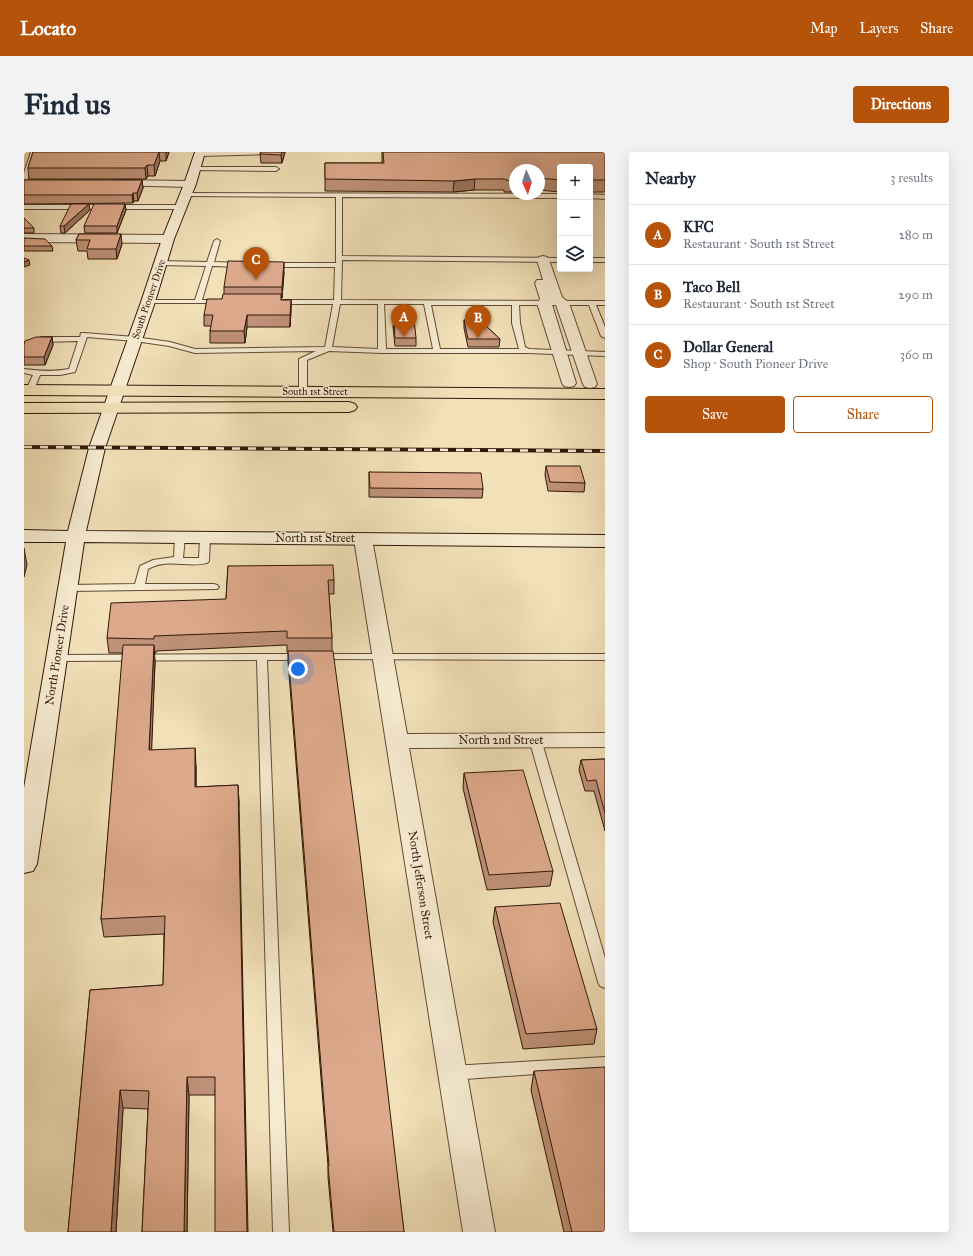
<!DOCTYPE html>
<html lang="en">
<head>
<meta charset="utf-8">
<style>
	body { margin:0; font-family:"IM FELL Great Primer",serif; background:#f2f2f3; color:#1f2937 }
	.controls { position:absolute; right:12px; top:12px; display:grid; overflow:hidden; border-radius:4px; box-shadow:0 4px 16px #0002 }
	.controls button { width:36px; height:36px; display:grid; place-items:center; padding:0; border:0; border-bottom:1px solid #e0e1e3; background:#fff; color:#1f2937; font:20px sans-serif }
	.compass { position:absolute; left:485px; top:12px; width:36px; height:36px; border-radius:50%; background:#fff; box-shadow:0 4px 16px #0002; rotate:176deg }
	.you { position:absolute; left:274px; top:517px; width:14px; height:14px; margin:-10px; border:3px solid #fff; border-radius:50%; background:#1a73e8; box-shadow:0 0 0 6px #1a73e833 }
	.badge { display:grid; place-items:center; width:26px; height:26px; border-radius:50%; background:#b45309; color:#fff; font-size:13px; font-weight:700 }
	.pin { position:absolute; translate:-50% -33px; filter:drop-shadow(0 1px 2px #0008) }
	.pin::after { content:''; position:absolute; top:21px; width:14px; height:12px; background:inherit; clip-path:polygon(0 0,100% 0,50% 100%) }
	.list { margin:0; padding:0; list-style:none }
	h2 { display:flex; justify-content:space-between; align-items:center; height:52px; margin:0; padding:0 16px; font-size:17px }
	h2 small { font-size:13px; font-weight:400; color:#747a83 }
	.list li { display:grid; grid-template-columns:26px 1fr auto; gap:12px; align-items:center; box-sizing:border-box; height:60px; padding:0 16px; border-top:1px solid #e0e1e3 }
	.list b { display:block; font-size:15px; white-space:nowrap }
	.list p { margin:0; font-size:13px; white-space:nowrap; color:#747a83 }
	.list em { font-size:13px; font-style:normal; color:#747a83 }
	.actions { display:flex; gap:8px; padding:12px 16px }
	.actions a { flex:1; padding:9px 0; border:1px solid #b45309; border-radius:4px; text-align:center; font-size:14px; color:#b45309 }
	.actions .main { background:#b45309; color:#fff }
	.icon { flex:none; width:22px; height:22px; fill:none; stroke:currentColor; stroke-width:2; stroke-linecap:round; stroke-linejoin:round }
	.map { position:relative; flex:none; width:581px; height:1080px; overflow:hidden; border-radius:4px }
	header { display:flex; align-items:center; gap:24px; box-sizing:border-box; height:56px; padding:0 20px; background:#b45309; color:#fff }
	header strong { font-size:19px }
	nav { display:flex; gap:22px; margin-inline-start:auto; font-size:14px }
	.intro { display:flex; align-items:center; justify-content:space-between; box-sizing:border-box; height:96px; padding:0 24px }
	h1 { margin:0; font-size:28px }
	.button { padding:10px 18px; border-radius:4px; background:#b45309; color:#fff; font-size:14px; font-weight:700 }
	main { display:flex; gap:24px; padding:0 24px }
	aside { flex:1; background:#fff; border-radius:4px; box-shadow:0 4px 16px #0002 }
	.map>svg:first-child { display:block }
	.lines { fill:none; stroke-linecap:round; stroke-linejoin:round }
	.lane-casing { stroke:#624a36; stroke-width:2 }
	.street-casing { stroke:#624a36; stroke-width:2 }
	.secondary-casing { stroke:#32180b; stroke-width:2 }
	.primary-casing { stroke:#32180b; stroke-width:2 }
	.lane { fill:#f6ebd1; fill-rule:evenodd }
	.street { fill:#f6ebd1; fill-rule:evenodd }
	.secondary { fill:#f6ebd1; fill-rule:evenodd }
	.primary { fill:#f1e0b8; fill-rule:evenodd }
	.rail-casing { stroke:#32180b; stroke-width:4 }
	.rail { stroke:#f6ebd1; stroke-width:2.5; stroke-dasharray:8; stroke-linecap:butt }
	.wall { fill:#be9178; stroke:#32180b }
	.shaded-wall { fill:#9b7662; stroke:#32180b }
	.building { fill:#dda98c; stroke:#32180b }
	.labels { text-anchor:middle; stroke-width:3; stroke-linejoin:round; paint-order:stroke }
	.far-street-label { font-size:10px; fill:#32180b; stroke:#f6ebd1 }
	.street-label { font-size:12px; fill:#32180b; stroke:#f6ebd1 }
</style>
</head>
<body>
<header>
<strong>Locato</strong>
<nav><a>Map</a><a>Layers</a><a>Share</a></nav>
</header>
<div class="intro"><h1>Find us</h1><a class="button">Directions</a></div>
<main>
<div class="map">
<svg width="581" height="1080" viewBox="0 0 581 1080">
	<rect width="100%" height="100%" fill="#f1e0b8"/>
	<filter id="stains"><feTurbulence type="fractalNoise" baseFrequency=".005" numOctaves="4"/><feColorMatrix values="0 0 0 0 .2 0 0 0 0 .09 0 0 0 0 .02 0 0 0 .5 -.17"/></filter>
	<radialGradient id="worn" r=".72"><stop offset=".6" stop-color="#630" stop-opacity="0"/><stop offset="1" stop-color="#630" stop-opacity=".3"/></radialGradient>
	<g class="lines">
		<g class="lane-casing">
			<path id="lane" d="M7,0H13L3,29L0,31V21Z
				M192,0H254L251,2L176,4L173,2L176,0Z
				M171,15H252L255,17L252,19L169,18V16Z
				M161,41L536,42V46L318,45V104L536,106V110L318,108L317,148L581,149V153H572L581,175V186L577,184L565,153H495L496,171L501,195L505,197L581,200V204L504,201H358L305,199L283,208V239L279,241L275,239V207L292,199L171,201L145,194L111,189L63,185L51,220L36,223H16L9,240H3L2,238L9,223L0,221V217C15,219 30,220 45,217L54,189L18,190L7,193L0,197L1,190L18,185H56L57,181H60L111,185L146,190L171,197L301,195L309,152H253L250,150L253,148H310L311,115H245L242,113L245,111H312V45L159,44V42ZM316,152H354V197L308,195ZM360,152H400L409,197H362ZM407,153H488V171L495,197H416Z
				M566,42L581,43V47L566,46Z
				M0,53H156L159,55L156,57H0Z
				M193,87L196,89L190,110L218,111L221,113L218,115L188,114L178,148H198L201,150L200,151H122L121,150L124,148H171L182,114L136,113L133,111L136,109L183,110L190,89Z
				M566,106H581V110H566Z
				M156,382L161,385L159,406H175L176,386L178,384H184L186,386L185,409L183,411C163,416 144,406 124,417L121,432H190L193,433L195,435L193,437L44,439L39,436L44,433L111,432L116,414L129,408L150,405L151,385Z
				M238,502H278L283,505L278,508H243L265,1080H249L233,508L33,509L28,506L33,503Z
				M296,502H581V508L292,507L291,505Z
				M511,583L515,584L517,587L581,806V836L576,834L574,830L505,587L507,584Z
				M581,905V917L428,928L423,926L420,921L423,916L428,914Z"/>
		</g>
		<g class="street-casing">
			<path id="street" d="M91,28L166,29L171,32L166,35L87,33L86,31Z
				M0,82L144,83L148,85L150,87L148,89L144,91L0,90Z
				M519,104L523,105L525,108L538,145L545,151L573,232L571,235L566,236L561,235L559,232L532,153L527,149L552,231L550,234L545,235L540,234L538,231L513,151L516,147L511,131L513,128H519L513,108L515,105Z
				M339,382L345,383L348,387L383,582L581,581V595L385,596L471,1080H439L330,387L333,383Z"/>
		</g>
		<g class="secondary-casing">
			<path id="secondary" d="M171,0H181L172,32L150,87L131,150L81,296L62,379L581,383V395L60,390L13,712L9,719L0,721V636L42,390H0V378L44,379L65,296L117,150L138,87L160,32Z"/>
		</g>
		<g class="primary-casing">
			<path id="primary" d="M0,233L581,237V247L0,243Z
				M325,250L331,252L333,255L331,258L325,260L0,261V251Z"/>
		</g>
		<use href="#lane" class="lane"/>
		<use href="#street" class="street"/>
		<use href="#secondary" class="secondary"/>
		<use href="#primary" class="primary"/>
		<g class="rail-casing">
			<path id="rail" d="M0,295L581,299"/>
		</g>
		<use href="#rail" class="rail"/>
	</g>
	<path class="wall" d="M9,0H145L142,9H136L131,24H124L122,27H5L4,16Z
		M237,0H261L258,11H237L236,2Z
		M358,0H581V40H566V15H536V40L515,38V18H491V40H480V38H450L429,40L301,39V11H358Z
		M0,28H118L119,36L114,49H110L109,51L0,52Z
		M101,52L102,58L93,81H61L60,74Z
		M66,58L41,81H37L36,74Z
		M0,66L10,76V81H0Z
		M55,82L98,92L93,107H64L63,99H54L52,88Z
		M0,86L28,94L29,99H0Z
		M260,120L258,146H257V148H267V159L266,175H223L221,191H186V179L187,174H180V163L198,147L200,142V135Z
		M370,167L392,186V194H371L369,175Z
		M440,168L462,174L476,187L475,195H444L440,176Z
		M28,185L29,193L21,213H0V192Z
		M522,314L561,331L560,340L524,339L521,323Z
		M345,320L459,337L458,346L345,345Z
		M204,414L310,428V442H305L308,486V499L380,1080H309L304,1025V1014L264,510V500H263V493L132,499V501H130L131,510L127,598L172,614V635L214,633L215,651L191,943H165L163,1080H118L124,957L99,956L92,1080H44L66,838L139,833L140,782L80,785L77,767L99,501H85L83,486L202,447Z
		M581,607V679L570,639H561L555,618L557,608Z
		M440,621L529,719L526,734L463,738L439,636Z
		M471,755L573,877L570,892L499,897L469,770Z
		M510,919L581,1080H540L507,938Z"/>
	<path class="shaded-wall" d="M135,0L136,9L131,24L130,13Z
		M142,0H145L142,9Z
		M258,0H261L258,11L257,3Z
		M123,13L124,24L122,27L121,16Z
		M451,27L450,38L429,40L430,29Z
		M118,28L119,36L114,49L113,41Z
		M109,41L110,49L109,51L108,43Z
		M65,52L66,58L41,81L40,74Z
		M101,52L102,58L93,81V74Z
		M97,82L98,92L93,107L92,97Z
		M5,108L6,113L0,115V110Z
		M260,110V120L258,146V135Z
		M267,148V159L266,175V163Z
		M223,163V175L221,191L220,179Z
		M28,185L29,193L21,213L20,205Z
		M0,396L3,413L0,425Z
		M130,493L131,510L127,616L125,598Z
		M171,596L172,614V653L171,635Z
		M214,633L215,651L224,1080H223Z
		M163,925L165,943L163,1080H160Z
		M96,938L99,956L92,1080H87Z"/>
	<path class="building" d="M9,0H135L130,13H123L121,16H4Z
		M237,0H258L257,3L236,2Z
		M359,0H581V28H566V15H536V28L515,26V18H491V29L482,28L481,27H451L430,29L301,27V11H360Z
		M0,28H118L113,41H109L108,43H0Z
		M47,52H65L40,74H36Z
		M70,52H101L93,74H60Z
		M0,66L10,76H0Z
		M55,82H97L92,97H63L66,88H52Z
		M0,86L21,87L28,94H0Z
		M0,106L5,108L0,110Z
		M204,109L260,110L258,135H200Z
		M199,142H257V148H267L266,163H223L220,179H186L189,163H180L183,147H198Z
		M370,167H390L392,186H371Z
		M440,168H461L462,174L476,187H444Z
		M12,185H28L20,205H0V192L1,189Z
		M522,314H556L561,331L526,330Z
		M345,320L457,321L459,337L346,336Z
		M309,413L310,428H304L308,486H263V479L130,484V487L83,486L87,451L202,447L204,414Z
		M99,493H130L125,598L171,596V635L214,633L223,1080H191V925H163L160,1080H118L125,939L96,938L87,1080H44L66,838L139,833L141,764L77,767Z
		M264,499H309L335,693L380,1080H310L304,1014H305Z
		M581,607V661L572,628L563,629L557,608Z
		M499,618L529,719L465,723L440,621Z
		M536,751L573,877L502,882L471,755Z
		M581,915V1080H548L510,919Z"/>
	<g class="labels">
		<g class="far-street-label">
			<text transform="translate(124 147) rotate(-71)" y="4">South Pioneer Drive</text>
			<text x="291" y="243">South 1st Street</text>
		</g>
		<g class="street-label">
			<text x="291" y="390">North 1st Street</text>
			<text transform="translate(33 503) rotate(-81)" y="4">North Pioneer Drive</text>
			<text x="477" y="592">North 2nd Street</text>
			<text transform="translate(397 733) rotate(81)" y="4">North Jefferson Street</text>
		</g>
	</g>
	<rect width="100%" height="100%" filter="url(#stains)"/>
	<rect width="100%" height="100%" fill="url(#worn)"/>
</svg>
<div class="controls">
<button>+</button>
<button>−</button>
<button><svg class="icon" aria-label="layers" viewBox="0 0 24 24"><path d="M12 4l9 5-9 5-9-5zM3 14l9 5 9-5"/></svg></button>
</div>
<svg class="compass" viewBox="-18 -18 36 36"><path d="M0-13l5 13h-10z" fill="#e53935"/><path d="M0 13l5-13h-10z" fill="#747a83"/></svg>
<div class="you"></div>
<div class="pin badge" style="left:380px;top:185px">A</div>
<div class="pin badge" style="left:454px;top:186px">B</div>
<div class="pin badge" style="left:232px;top:128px">C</div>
</div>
<aside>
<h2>Nearby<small>3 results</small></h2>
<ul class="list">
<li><span class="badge">A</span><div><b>KFC</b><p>Restaurant · South 1st Street</p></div><em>280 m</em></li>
<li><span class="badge">B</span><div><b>Taco Bell</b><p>Restaurant · South 1st Street</p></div><em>290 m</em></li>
<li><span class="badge">C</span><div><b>Dollar General</b><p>Shop · South Pioneer Drive</p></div><em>360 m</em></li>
</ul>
<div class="actions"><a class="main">Save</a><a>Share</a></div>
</aside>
</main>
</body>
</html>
